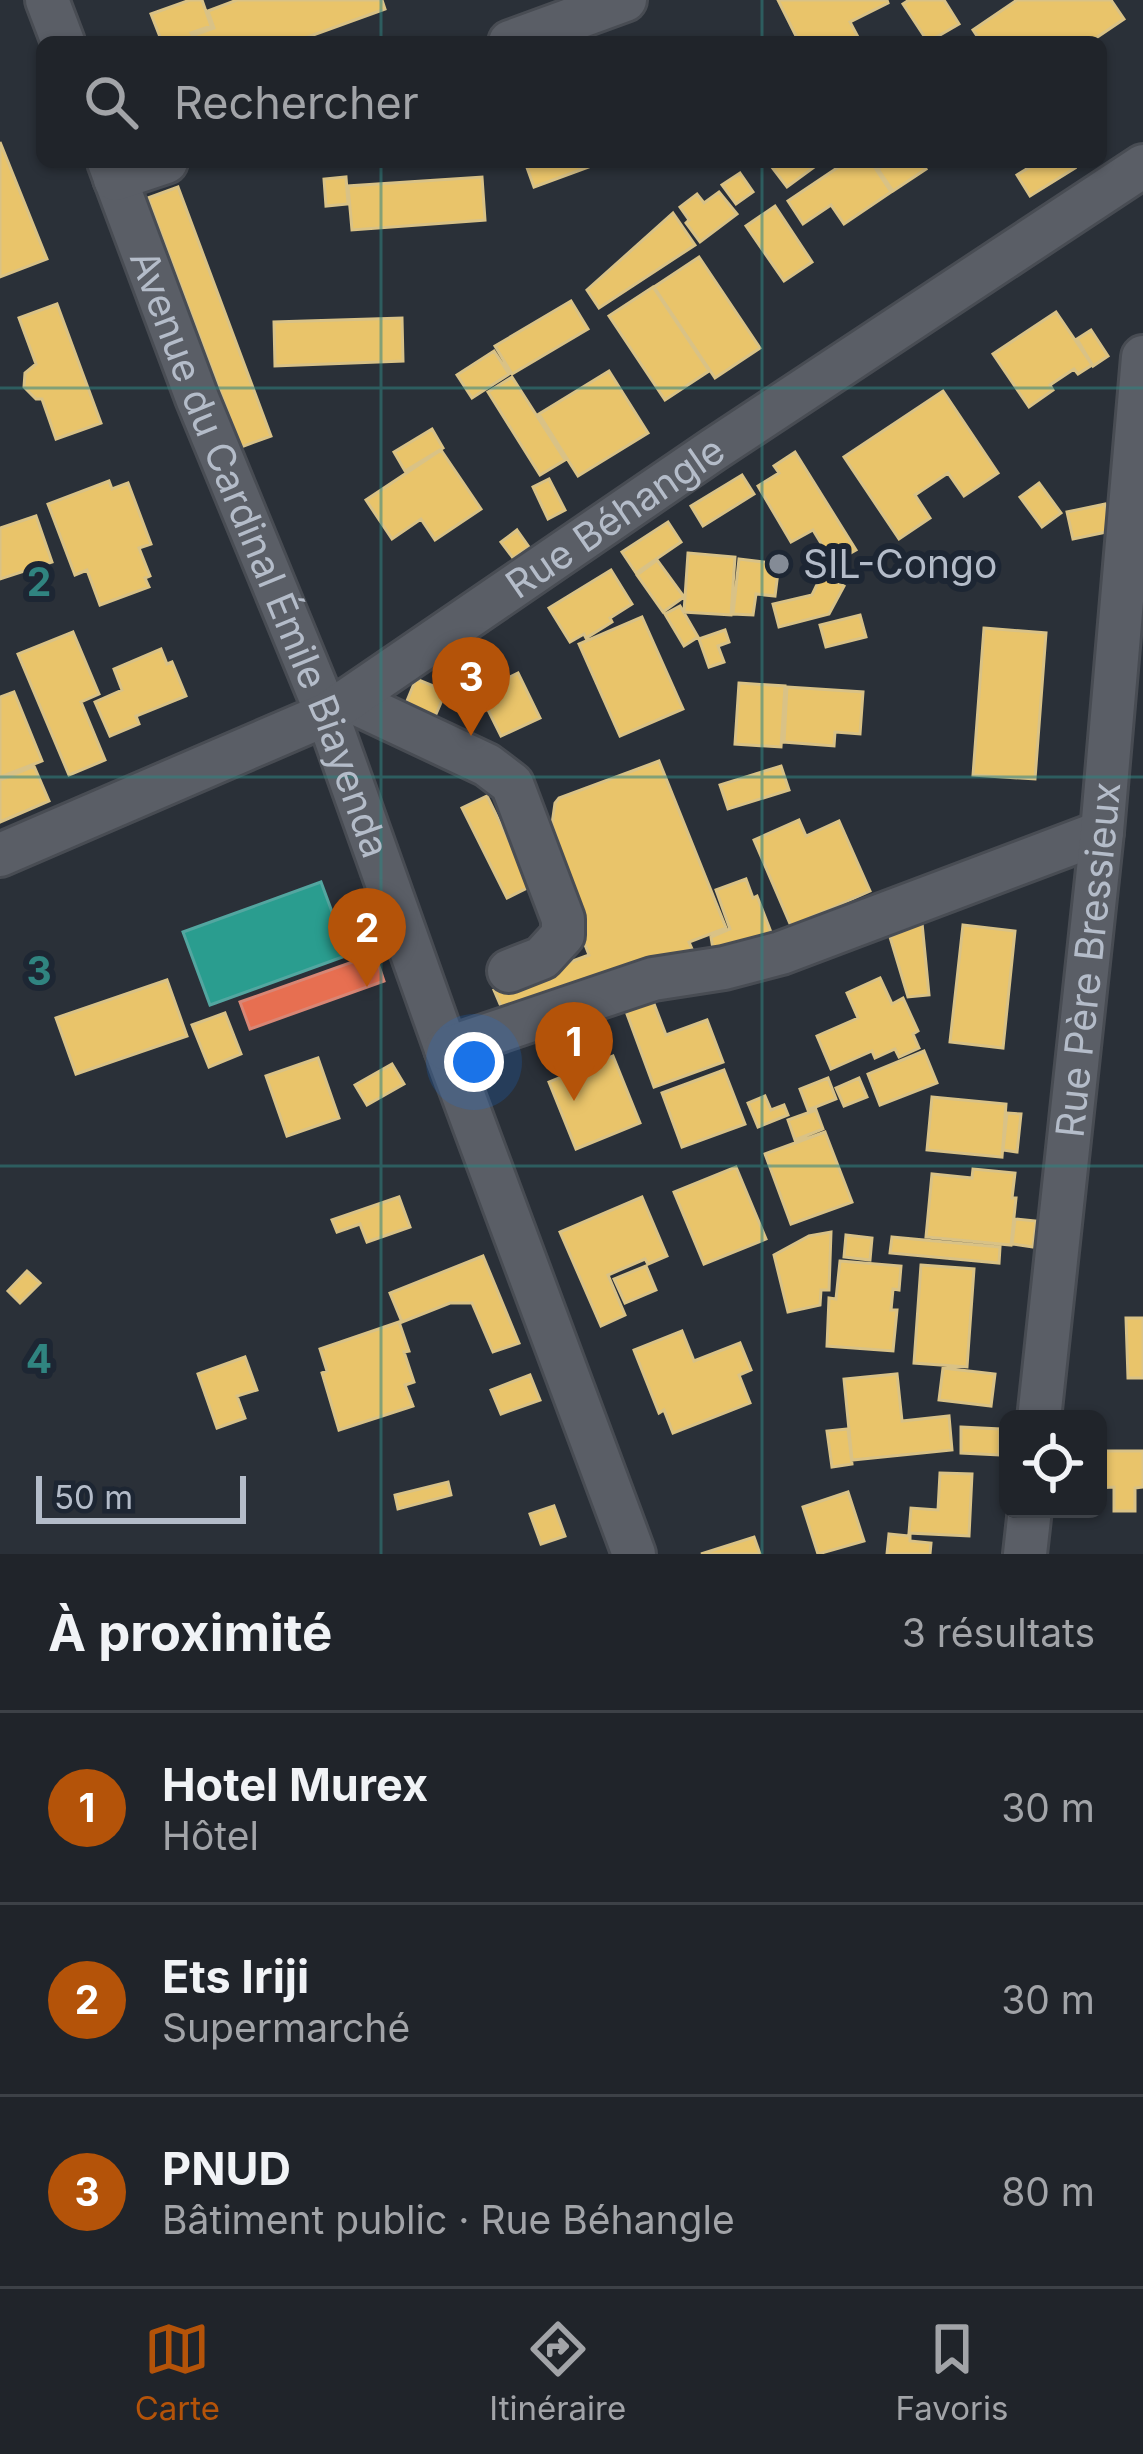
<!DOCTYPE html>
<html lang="fr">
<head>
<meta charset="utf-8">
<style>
	body { margin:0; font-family:Inter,sans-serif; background:#2d3036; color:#f1f3f6 }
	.controls { position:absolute; right:36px; bottom:36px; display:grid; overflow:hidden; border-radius:18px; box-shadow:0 3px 9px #0004 }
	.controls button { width:108px; height:108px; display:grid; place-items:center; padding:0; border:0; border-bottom:3px solid #3d4147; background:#20242a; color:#f1f3f6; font:60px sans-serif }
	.scale { position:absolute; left:36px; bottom:30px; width:210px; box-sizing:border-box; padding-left:12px; border:6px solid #b4bcc9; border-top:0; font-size:33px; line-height:42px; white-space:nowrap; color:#b4bcc9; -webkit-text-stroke:9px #1d2633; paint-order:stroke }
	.you { position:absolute; left:474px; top:1062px; width:42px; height:42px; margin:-30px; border:9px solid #fff; border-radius:50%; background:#1a73e8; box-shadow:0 0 0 18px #1a73e833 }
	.badge { display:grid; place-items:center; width:78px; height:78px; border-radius:50%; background:#b45309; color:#fff; font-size:39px; font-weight:700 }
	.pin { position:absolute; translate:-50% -99px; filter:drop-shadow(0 3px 6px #0008) }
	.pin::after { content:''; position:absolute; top:63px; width:42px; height:36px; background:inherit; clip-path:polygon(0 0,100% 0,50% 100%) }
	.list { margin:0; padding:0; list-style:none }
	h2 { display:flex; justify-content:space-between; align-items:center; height:156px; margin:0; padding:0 48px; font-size:51px }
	h2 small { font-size:39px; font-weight:400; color:#a2a4a8 }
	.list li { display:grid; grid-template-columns:78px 1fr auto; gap:36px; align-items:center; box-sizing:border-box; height:192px; padding:0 48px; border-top:3px solid #3d4147 }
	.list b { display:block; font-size:45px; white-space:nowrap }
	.list p { margin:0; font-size:39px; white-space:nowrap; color:#a2a4a8 }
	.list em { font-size:39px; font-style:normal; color:#a2a4a8 }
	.icon { flex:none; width:66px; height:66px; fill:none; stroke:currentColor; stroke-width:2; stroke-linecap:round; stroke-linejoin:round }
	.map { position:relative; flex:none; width:1143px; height:1554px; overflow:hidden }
	.search { position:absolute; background:#20242a; box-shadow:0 3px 9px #0004; left:36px; right:36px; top:36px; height:132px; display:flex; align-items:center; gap:30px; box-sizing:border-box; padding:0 42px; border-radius:18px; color:#a2a4a8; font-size:45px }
	.sheet { height:732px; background:#20242a }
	nav { display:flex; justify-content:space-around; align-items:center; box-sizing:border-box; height:168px; border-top:3px solid #3d4147; background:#20242a; font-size:33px; color:#a2a4a8 }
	nav a { display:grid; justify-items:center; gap:6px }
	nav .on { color:#b45309 }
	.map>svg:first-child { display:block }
	.homes { fill:#e9c46a; stroke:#d9c286; stroke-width:3 }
	.shops { fill:#e76f51; stroke:#d88675; stroke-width:3 }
	.schools { fill:#2a9d8f; stroke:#53a6a0; stroke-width:3 }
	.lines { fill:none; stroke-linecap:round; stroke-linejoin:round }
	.minor-casing { stroke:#484c53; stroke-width:48 }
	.minor { stroke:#5a5e66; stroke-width:42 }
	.grid { fill:none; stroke:#308480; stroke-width:3; stroke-opacity:0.55 }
	.poi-dot { fill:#848b96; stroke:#1d2633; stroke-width:4.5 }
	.labels { text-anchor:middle; stroke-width:12; stroke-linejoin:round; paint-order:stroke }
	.street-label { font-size:39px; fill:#b4bcc9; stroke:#1d2633 }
	.poi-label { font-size:39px; fill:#b4bcc9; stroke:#1d2633; text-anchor:start }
	.grid-label { font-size:39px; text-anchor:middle; font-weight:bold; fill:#308480; stroke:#1d2633; stroke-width:12; stroke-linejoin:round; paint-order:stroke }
</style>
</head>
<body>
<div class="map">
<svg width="1143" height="1554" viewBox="0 0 1143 1554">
	<rect width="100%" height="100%" fill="#2a3038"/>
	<path class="homes" d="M190,0H202L211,26L191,33L195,42H162L151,14Z
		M237,0H382L385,9L294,42H197L194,35L214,28L208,11Z
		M778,0H887L888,3L850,22L858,37L847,42H799Z
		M909,0H944L959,24L928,42L903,4Z
		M1017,0H1111L1124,19L1090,42H981L973,30Z
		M0,142L47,259L0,277Z
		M525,162H602L534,187Z
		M768,162H821L787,187Z
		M846,162H871L891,192L844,224L831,205L803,224L788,201Z
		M889,162H921L926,169L893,191L878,169Z
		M1038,162H1071L1075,168L1030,196L1017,175Z
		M740,173L753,192L736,204L722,185Z
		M346,177L348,204L326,206L324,179Z
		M482,177L485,220L352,230L348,186Z
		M178,187L271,436L241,447L148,198Z
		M719,192L737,214L700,242L686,223L689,220L680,207L697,194L704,203Z
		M775,206L812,262L784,281L746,226Z
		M673,213L695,245L599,308L587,290Z
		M699,257L760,348L715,378L654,287Z
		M653,287L709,371L665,400L609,316Z
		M571,301L588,329L512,374L495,346Z
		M57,304L101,423L56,439L42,399H36L24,387L25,373L36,364L19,318Z
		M1056,312L1092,365L1078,374L1074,369L1050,385L1053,390L1029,407L993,354Z
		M402,318L403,361L275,366L274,322Z
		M1091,330L1108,356L1093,366L1077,339Z
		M494,351L509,374L472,398L457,375Z
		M609,371L648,433L578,476L539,414Z
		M512,377L565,460L540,475L488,392Z
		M943,391L998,473L964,496L948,473L915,495L930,518L899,539L844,457Z
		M432,429L443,448L405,471L394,452Z
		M441,450L481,509L435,540L421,519L392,539L366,500Z
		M795,452L856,550L833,563L813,530L791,542L758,486L779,473L774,466Z
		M742,475L754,494L703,526L691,506Z
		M549,479L565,510L548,519L533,487Z
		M109,481L112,489L128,483L151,544L139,548L150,576L145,578L149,587L100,605L87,570L75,575L48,504Z
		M1039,483L1061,513L1042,527L1020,497Z
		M1105,504L1111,531L1073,539L1067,512Z
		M36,516L52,562L0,579V528Z
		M668,522L681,542L636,573L622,552Z
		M517,530L529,547L513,558L501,542Z
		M688,553L735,557L731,615L684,612Z
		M739,559L779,564L775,596L756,594L753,615L733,614Z
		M657,560L684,597L663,612L637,575Z
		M611,570L632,604L610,618L612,622L586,638L584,634L570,642L549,608Z
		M822,574L844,586L829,614L779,627L773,604L812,595Z
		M680,606L698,637L684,646L665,614Z
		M860,615L866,637L826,647L820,625Z
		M642,617L683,709L620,736L579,644Z
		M984,628L1046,633L1035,779L973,775Z
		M725,630L729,642L718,646L724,662L709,667L699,639Z
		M73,632L99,694L81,702L105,760L69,775L18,654Z
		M479,646L492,667L450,695L436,674Z
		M161,649L167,664L172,662L186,696L136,716L139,724L110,736L95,702L122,690L114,669Z
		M518,673L540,718L501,736L479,692Z
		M416,679L446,691L429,730L400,718Z
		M739,683L785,686L781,747L735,744Z
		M787,687L863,692L860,734L835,732L834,746L784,742Z
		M14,692L42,761L0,777V697Z
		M659,761L726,928L689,942L692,949L506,1018L494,990L589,955L554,865L564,860L552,824L555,803L559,798Z
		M34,766L49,801L0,822V780Z
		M781,766L789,790L728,809L720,785Z
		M487,796L531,886L507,898L462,808Z
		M799,820L806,836L839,821L870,891L791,926L754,840Z
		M746,879L753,898L757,896L776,945L714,955L711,937L730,929L716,890Z
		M922,923L929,995L908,997L890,937Z
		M963,925L1015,931L1003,1048L950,1042Z
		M880,978L892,1004L903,998L918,1031L913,1034L919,1048L899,1057L895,1049L875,1058L872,1051L831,1069L817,1036L858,1018L847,993Z
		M167,980L187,1036L76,1074L56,1018Z
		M651,996L666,1035L707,1020L723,1062L654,1087L624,1006Z
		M225,1013L241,1054L209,1067L192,1025Z
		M924,1051L937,1083L880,1105L868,1074Z
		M613,1056L640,1123L576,1149L549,1082Z
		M318,1058L339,1118L287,1136L266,1076Z
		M392,1064L404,1084L367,1105L355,1085Z
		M724,1070L745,1124L682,1147L662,1093Z
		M828,1078L836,1099L808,1110L800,1089Z
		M859,1078L867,1097L844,1106L836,1088Z
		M765,1096L771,1110L784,1105L788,1115L758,1127L748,1103Z
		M932,1097L1006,1104L1002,1157L927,1150Z
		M816,1110L823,1129L795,1140L788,1120Z
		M1007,1113L1021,1114L1017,1152L1003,1150Z
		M825,1132L852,1202L791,1224L765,1154Z
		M736,1167L766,1239L704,1264L674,1192Z
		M973,1169L1015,1173L1012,1198H1016L1011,1245L926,1237L932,1174L972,1178Z
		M399,1197L410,1227L367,1242L360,1224L337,1232L332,1220Z
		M642,1197L667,1256L648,1264L645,1259L608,1275L625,1315L601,1326L560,1232Z
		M1015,1219L1036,1221L1033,1247L1012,1244Z
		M831,1232L829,1290H821L820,1305L788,1312L774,1255L809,1236Z
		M846,1235L872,1238L870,1260L844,1257Z
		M892,1237L1000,1247L999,1263L890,1253Z
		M483,1256L519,1343L493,1352L472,1303H450L402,1322L390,1293Z
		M840,1261L901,1266L899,1290L893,1289L891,1310H897L893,1351L827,1346L829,1298L836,1299Z
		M921,1265L974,1269L967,1367L914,1363Z
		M646,1266L656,1290L625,1303L614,1279Z
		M27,1271L40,1283L20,1303L8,1291Z
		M1126,1318H1143V1378H1128Z
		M399,1322L409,1351L404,1352L414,1382L405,1385L413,1406L339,1430L322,1373L327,1371L320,1349Z
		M682,1331L694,1361L740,1343L751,1370L739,1375L750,1403L673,1433L664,1410L659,1413L634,1350Z
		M245,1357L257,1390L237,1396L245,1418L217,1428L198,1374Z
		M943,1368L995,1374L991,1406L939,1400Z
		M897,1374L902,1421L949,1416L952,1450L852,1460L844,1379Z
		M530,1375L540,1400L501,1414L491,1390Z
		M961,1427L1000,1429L999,1455L961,1453Z
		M848,1429L852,1464L832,1467L827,1431Z
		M1098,1451H1143V1487L1135,1488V1511H1114V1487L1098,1488Z
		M940,1473L972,1474L969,1536L909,1533L911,1508L938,1510Z
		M448,1482L451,1495L398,1509L395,1495Z
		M848,1492L864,1541L818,1554L803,1507Z
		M554,1506L565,1536L541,1544L530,1514Z
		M889,1534L910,1536V1541L931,1543L930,1554H887Z
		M754,1537L760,1554H701Z"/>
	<path class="shops" d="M375,954L384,981L250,1029L240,1002Z"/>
	<path class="schools" d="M321,882L348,955L210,1005L183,932Z"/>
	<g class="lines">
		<g class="minor-casing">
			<g id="minor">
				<path d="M47,0L63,42"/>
				<path d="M510,42L625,0"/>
				<path id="s1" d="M109,162L197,398L327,714L446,1049L634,1554"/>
				<path d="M115,179L166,162"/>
				<path d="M349,700L487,765L512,784L563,919V935L542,958L509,971"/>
				<path id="s2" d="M0,855L327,714L713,450L1143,166"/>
				<path d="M446,1049L653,979L724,968L781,953L1102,832"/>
				<path id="s3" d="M1039,1419L1102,832L1143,357"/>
				<path d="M1025,1554L1030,1509"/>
			</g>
		</g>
		<use href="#minor" class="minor"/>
	</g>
	<path class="grid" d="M381,0V42M762,0V42M381,162V1554M762,162V1554M0,388H1143M0,777H1143M0,1166H1143"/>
	<circle class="poi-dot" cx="779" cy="564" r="12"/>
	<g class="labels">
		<g class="street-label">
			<text dy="14" stroke="none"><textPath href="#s2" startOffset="705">Rue Béhangle</textPath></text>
			<text dy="14" stroke="none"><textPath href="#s1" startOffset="420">Avenue du Cardinal Émile Biayenda</textPath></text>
			<text dy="14" stroke="none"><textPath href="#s3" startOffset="462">Rue Père Bressieux</textPath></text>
		</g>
		<g class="poi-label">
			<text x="803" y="578">SIL-Congo</text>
		</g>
	</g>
	<g class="grid-label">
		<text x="39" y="596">2</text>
		<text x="39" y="985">3</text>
		<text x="39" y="1373">4</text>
	</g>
</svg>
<div class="controls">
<button><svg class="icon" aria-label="locate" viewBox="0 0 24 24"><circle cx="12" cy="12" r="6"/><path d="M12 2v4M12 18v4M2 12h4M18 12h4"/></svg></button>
</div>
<div class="scale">50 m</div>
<div class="you"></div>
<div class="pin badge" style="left:574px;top:1101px">1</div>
<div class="pin badge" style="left:367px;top:987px">2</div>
<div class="pin badge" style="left:471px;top:736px">3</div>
<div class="search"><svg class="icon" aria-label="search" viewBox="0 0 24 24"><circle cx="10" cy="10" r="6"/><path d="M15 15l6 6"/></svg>Rechercher</div>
</div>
<section class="sheet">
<h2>À proximité<small>3 résultats</small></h2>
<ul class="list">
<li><span class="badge">1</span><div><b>Hotel Murex</b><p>Hôtel</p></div><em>30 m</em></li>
<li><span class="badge">2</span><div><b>Ets Iriji</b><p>Supermarché</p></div><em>30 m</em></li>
<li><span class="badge">3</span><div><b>PNUD</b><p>Bâtiment public · Rue Béhangle</p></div><em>80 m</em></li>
</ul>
</section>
<nav>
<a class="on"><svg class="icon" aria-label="map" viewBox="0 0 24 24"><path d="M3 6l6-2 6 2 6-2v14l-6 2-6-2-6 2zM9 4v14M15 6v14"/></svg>Carte</a>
<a><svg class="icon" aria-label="directions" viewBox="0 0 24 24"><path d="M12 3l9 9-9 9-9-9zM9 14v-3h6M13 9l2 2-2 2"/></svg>Itinéraire</a>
<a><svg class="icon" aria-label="saved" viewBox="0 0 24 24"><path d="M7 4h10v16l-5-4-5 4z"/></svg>Favoris</a>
</nav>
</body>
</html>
